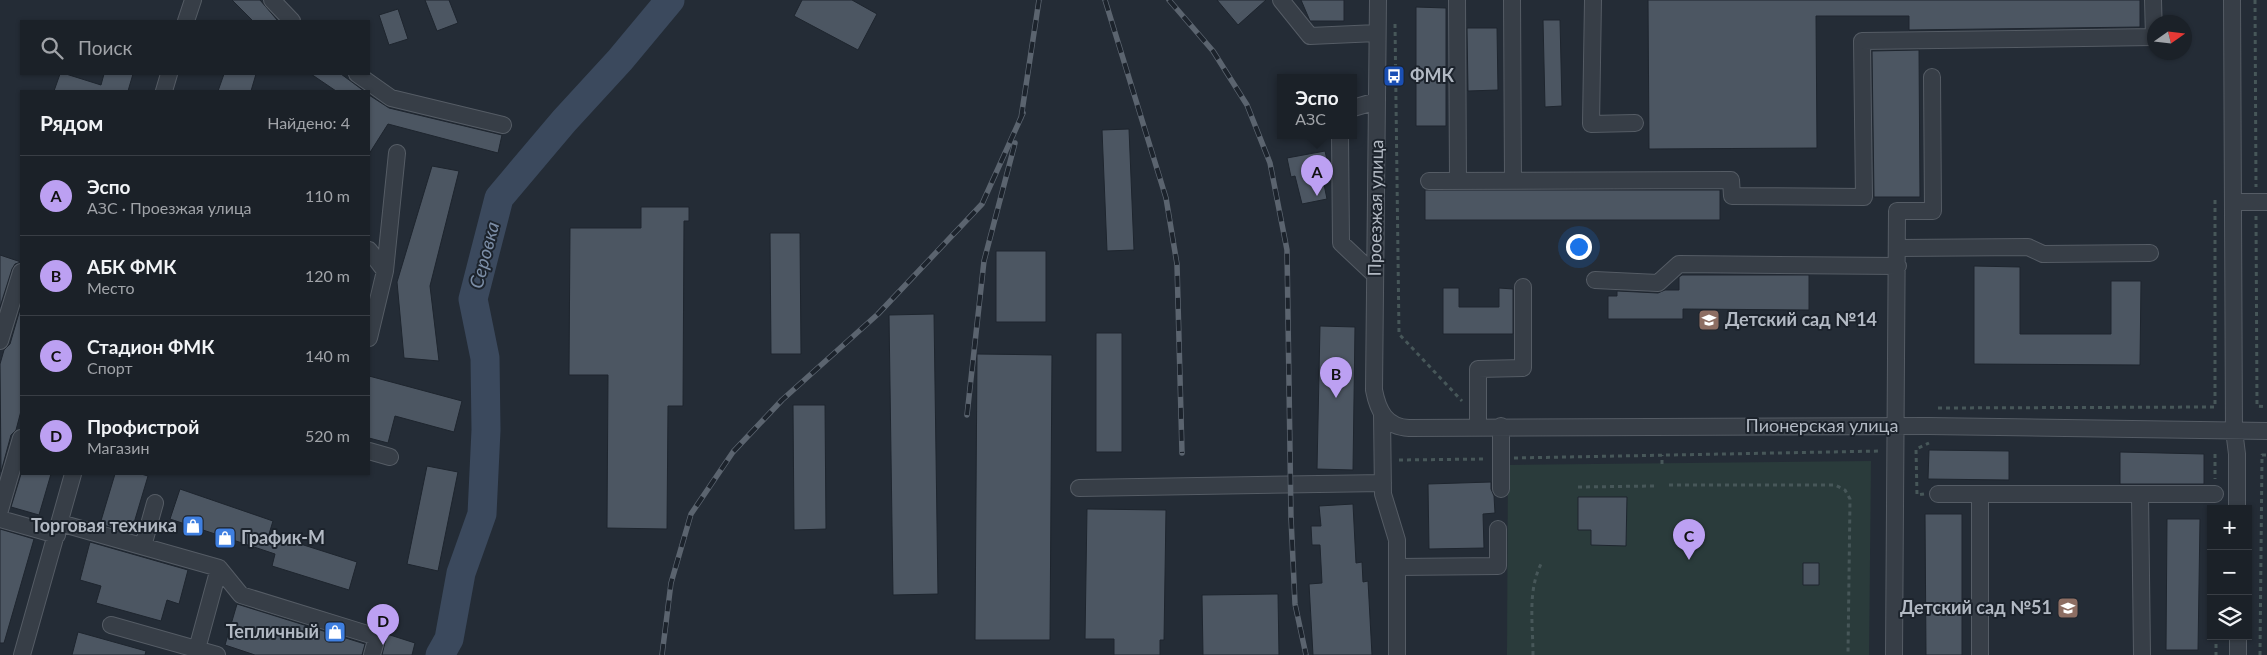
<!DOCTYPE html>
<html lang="ru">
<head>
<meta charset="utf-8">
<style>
	body { margin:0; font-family:Lato,sans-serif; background:#282e34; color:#f1f3f6 }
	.controls { position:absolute; right:15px; bottom:15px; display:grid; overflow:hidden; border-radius:0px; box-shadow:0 1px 4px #0004 }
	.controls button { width:45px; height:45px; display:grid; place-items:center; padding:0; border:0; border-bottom:1px solid #393e45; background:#1b2128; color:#f1f3f6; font:25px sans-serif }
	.compass { position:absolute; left:2147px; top:15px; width:45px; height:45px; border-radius:50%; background:#1b2128; box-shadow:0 1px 4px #0004; rotate:76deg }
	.you { position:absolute; left:1578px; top:246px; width:18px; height:18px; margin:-12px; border:4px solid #fff; border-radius:50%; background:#1a73e8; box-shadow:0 0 0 8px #1a73e833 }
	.badge { display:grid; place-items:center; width:32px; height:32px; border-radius:50%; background:#bca0f2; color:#111; font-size:16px; font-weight:700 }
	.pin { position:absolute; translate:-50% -41px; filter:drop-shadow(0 1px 2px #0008) }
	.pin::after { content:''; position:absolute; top:26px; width:18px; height:15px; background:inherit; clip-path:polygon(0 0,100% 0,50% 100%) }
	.popup { position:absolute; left:1277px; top:74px; width:80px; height:65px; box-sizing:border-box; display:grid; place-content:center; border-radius:0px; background:#1b2128; filter:drop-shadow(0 1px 4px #0005); font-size:16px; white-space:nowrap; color:#a0a3a8 }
	.popup b { font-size:19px; color:#f1f3f6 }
	.popup::after { content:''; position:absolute; left:50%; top:100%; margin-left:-10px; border:10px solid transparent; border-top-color:#1b2128 }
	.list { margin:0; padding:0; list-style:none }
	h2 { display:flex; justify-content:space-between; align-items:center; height:65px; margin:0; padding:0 20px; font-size:21px }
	h2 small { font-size:16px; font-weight:400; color:#a0a3a8 }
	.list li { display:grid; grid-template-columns:32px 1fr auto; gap:15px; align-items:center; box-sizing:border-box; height:80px; padding:0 20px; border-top:1px solid #393e45 }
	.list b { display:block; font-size:19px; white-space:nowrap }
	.list p { margin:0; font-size:16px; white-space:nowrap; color:#a0a3a8 }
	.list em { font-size:16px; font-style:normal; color:#a0a3a8 }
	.icon { flex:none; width:28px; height:28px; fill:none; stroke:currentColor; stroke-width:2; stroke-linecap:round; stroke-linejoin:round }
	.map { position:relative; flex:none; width:2267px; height:655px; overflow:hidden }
	.search { position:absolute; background:#1b2128; box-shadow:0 1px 4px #0004; left:20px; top:20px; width:350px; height:55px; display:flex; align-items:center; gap:12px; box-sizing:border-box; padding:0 18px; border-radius:0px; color:#a0a3a8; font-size:19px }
	.panel { position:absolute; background:#1b2128; box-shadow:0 1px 4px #0004; left:20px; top:90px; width:350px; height:385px; border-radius:0px }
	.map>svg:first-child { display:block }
	.green { fill:#2a3b3b }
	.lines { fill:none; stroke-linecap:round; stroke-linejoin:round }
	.river { stroke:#3b495d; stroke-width:29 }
	.building { fill:#4c5662; stroke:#1e252e }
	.minor-casing { stroke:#555c65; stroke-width:18 }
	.path { stroke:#475759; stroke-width:3; stroke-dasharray:4 4; stroke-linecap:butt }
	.minor { stroke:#373e47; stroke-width:16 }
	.rail-casing { stroke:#5b646f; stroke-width:5.5 }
	.rail { stroke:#1c232c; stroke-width:4; stroke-dasharray:11; stroke-linecap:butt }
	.labels { text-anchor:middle; stroke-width:4; stroke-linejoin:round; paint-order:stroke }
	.poi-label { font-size:18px; font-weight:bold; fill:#b2b9c3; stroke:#1c232c; text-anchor:start }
	.street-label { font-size:18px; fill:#b2b9c3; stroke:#1c232c }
	.water-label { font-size:19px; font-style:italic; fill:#7d8fa8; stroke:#1c232c }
</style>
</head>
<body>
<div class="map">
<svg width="2267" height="655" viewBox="0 0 2267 655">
	<rect width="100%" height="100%" fill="#242c36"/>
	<path class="green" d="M1871,461L1869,655H1507L1508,465Z"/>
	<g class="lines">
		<path class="river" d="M440,655L449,639L461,573L482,514L486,430L485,358L473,299L499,198L564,121L620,60L670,0"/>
	</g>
	<path class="building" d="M232,0H260L278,21H253Z
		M425,0H449L458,23L437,31Z
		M802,0H852L877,14L858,50L794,16Z
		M1217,0H1266L1238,25Z
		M1301,0H1344V21H1310Z
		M1648,0H2140V27L1909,30V16H1816L1817,148L1649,149Z
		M1416,7L1446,8V126H1416Z
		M398,9L408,39L389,45L379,15Z
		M1543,20H1560L1562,106L1545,107Z
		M1467,28H1497L1498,90L1468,91Z
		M1919,50L1920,197H1874L1872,51Z
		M60,74H66L101,85L104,74H133L128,91H54Z
		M224,74H256L251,91H218Z
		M311,74H341L364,91H336Z
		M369,95L389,108L502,135L498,153L388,124L369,154Z
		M1129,129L1134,250L1107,251L1102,130Z
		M1325,151L1329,169L1321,170L1327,199L1302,204L1295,176L1291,177L1287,158Z
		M432,166L459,171L430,286L439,361L404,358L397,282Z
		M1425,190H1720V220H1425Z
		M641,207H689V221H684L683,406H668L667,529L607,528L608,375H569L570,228H641Z
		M770,233H800L801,354H771Z
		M996,251H1046V322H996Z
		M0,255L21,262L15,264L12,269L0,307Z
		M1974,266L2020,267V334H2111V281H2141L2140,365L1974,364Z
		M1682,275H1809V310L1683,309V319H1608V296H1617V291L1658,293L1665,290H1679V277Z
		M1443,288H1459V307H1499V288L1513,289V334H1443Z
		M21,306V411L16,430L11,435L1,472L0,364L4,350L10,344Z
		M934,314L938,594L893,595L889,315Z
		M1320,326L1355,327L1353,470L1317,469Z
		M1096,333H1122V452H1096Z
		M977,354L1052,355L1050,640H975Z
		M369,376L462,401L454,432L395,416L388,443L369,438Z
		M793,405H825L826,529L794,530Z
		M1929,450L2009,451V480L1928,479Z
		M2120,452L2204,454V484H2120Z
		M427,466L458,472L438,571L407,564Z
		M21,474H51L39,515L11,507Z
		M115,474H141L148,476L131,533L100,524Z
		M1491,482V489L1494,496L1495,513L1483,514L1484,548L1429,549L1428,484Z
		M180,489L273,521L269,534L357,562L349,590L272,566L275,554L170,519Z
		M1578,497H1627L1626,546L1591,545V530H1578Z
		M1353,504L1356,563L1362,562L1363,582L1368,581L1372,655H1313L1309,584L1322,583L1320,545H1312L1311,526H1321L1319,506Z
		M1087,509L1166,510L1164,640H1160V655H1114V639H1085Z
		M1925,514H1962V655H1926Z
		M2167,519H2200L2198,650H2166Z
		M0,529L34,539L4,643H0Z
		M90,542L188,570L179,604L167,600L161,621L96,603L101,586L80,580Z
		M1803,563H1819V585H1803Z
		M1278,594L1279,655H1203L1202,595Z
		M237,604L365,644L362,655H255L225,645Z
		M78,632L146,651L145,655H72Z
		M387,634L415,643L412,655H382Z"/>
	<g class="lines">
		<g class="minor-casing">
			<path id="minor" d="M272,0L292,21
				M1281,0L1310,36L1377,33
				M1378,0L1374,390C1378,411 1386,427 1409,428L1928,426L2267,431
				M1457,0L1458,181
				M1512,0L1513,180
				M1593,0L1591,124L1635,123
				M2232,0L2234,430L2237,454V509
				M186,21L193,0
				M357,74L391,98L503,125
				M164,91L169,74
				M1353,108L1377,101
				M1340,135L1341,243L1375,275
				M1429,181L1731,180L1732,196L1864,197L1862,41L2154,37L2153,0
				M2233,202H2267
				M1898,248L2028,247L2043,254L2150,253
				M369,250L385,271
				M1595,280L1658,283L1679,264L1898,266
				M369,338L385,271L397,153
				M0,341L21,272
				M1382,415L1383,494L1397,540V655
				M1478,427V369L1523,368V287
				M369,451L390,457
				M1079,488L1383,483
				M1501,489V426
				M1938,494H2215
				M1980,494V655
				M2140,495L2142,655
				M0,510L21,438
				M0,519L57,535
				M60,523L219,568L241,595L377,637L372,655
				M143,546L155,503
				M1397,567L1498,566V529
				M111,625L217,655
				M2238,636V655
				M197,649L219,568
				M22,655L73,474
				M1894,655L1897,211H1933L1932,77"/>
		</g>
		<path class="path" d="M2255,0L2256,187
			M1395,24L1399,334L1462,401
			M2256,216L2257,406L2267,407
			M1938,408L2215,407V196
			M2215,454V479
			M1514,458L1881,451
			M1399,460L1486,459
			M1662,464V455
			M1669,485H1835L1845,490L1850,499L1848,655
			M1578,487L1654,486
			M1924,494L1917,495L1916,449L1929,443
			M2216,636V655
			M1533,655C1533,624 1527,590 1542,562
			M2260,655L2262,455H2267"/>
		<use href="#minor" class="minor"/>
		<g class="rail-casing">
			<path id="rail" d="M1105,0L1166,198L1177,264L1182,453
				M1169,0L1213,51L1247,105L1270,163L1287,250L1291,518L1295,604L1306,655
				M1021,118L1039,0
				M967,415L984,261L1015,143
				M662,655L671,583L691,514L733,452L782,400L878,314L982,204L1023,113"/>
		</g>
		<use href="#rail" class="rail"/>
	</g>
	<defs>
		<g id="bus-square" transform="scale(1.125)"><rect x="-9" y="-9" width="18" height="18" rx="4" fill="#1a4fb4" stroke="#1c232c"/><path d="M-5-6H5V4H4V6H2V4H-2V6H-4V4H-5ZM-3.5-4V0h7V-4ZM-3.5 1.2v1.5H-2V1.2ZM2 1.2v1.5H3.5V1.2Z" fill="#fff"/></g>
		<g id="school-square" transform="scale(1.125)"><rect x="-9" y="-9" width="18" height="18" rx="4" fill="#8d6e63" stroke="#1c232c"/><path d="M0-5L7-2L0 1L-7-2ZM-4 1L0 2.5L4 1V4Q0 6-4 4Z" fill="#fff"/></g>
		<g id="shop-square" transform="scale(1.125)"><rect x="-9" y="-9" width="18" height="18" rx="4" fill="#3f7fe0" stroke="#1c232c"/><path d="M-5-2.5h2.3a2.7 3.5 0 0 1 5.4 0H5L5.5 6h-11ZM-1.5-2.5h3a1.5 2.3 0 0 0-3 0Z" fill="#fff"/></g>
	</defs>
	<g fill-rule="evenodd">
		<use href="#bus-square" x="1394" y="76"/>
		<use href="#school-square" x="1709" y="320"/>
		<use href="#shop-square" x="193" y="526"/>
		<use href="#shop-square" x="225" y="538"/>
		<use href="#school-square" x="2068" y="608"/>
		<use href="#shop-square" x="335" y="632"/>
	</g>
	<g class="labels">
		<g class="poi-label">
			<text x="1410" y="82">ФМК</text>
			<text x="1725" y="326">Детский сад №14</text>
			<text x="177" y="532" text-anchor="end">Торговая техника</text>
			<text x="241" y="544">График-М</text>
			<text x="2052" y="614" text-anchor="end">Детский сад №51</text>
			<text x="319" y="638" text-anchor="end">Тепличный</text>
		</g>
		<g class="street-label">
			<text transform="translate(1376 208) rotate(-89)" y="6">Проезжая улица</text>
			<text x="1822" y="432">Пионерская улица</text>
		</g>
		<g class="water-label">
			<text transform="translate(484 255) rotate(-75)" y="7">Серовка</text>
		</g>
	</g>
</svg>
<div class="controls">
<button>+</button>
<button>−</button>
<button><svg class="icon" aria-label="layers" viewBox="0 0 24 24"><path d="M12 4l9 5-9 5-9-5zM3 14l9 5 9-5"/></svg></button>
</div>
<svg class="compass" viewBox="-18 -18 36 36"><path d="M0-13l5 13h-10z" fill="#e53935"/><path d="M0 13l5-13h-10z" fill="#a0a3a8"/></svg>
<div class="you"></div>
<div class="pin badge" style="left:1317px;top:196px">A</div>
<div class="popup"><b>Эспо</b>АЗС</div>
<div class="pin badge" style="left:1336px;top:398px">B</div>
<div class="pin badge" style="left:1689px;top:560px">C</div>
<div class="pin badge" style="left:383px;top:645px">D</div>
<div class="search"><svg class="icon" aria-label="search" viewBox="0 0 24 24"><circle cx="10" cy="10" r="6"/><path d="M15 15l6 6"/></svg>Поиск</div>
<section class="panel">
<h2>Рядом<small>Найдено: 4</small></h2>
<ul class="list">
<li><span class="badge">A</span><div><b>Эспо</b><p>АЗС · Проезжая улица</p></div><em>110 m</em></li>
<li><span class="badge">B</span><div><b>АБК ФМК</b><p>Место</p></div><em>120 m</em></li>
<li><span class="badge">C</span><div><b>Стадион ФМК</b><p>Спорт</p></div><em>140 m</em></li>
<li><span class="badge">D</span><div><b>Профистрой</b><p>Магазин</p></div><em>520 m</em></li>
</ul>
</section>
</div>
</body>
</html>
